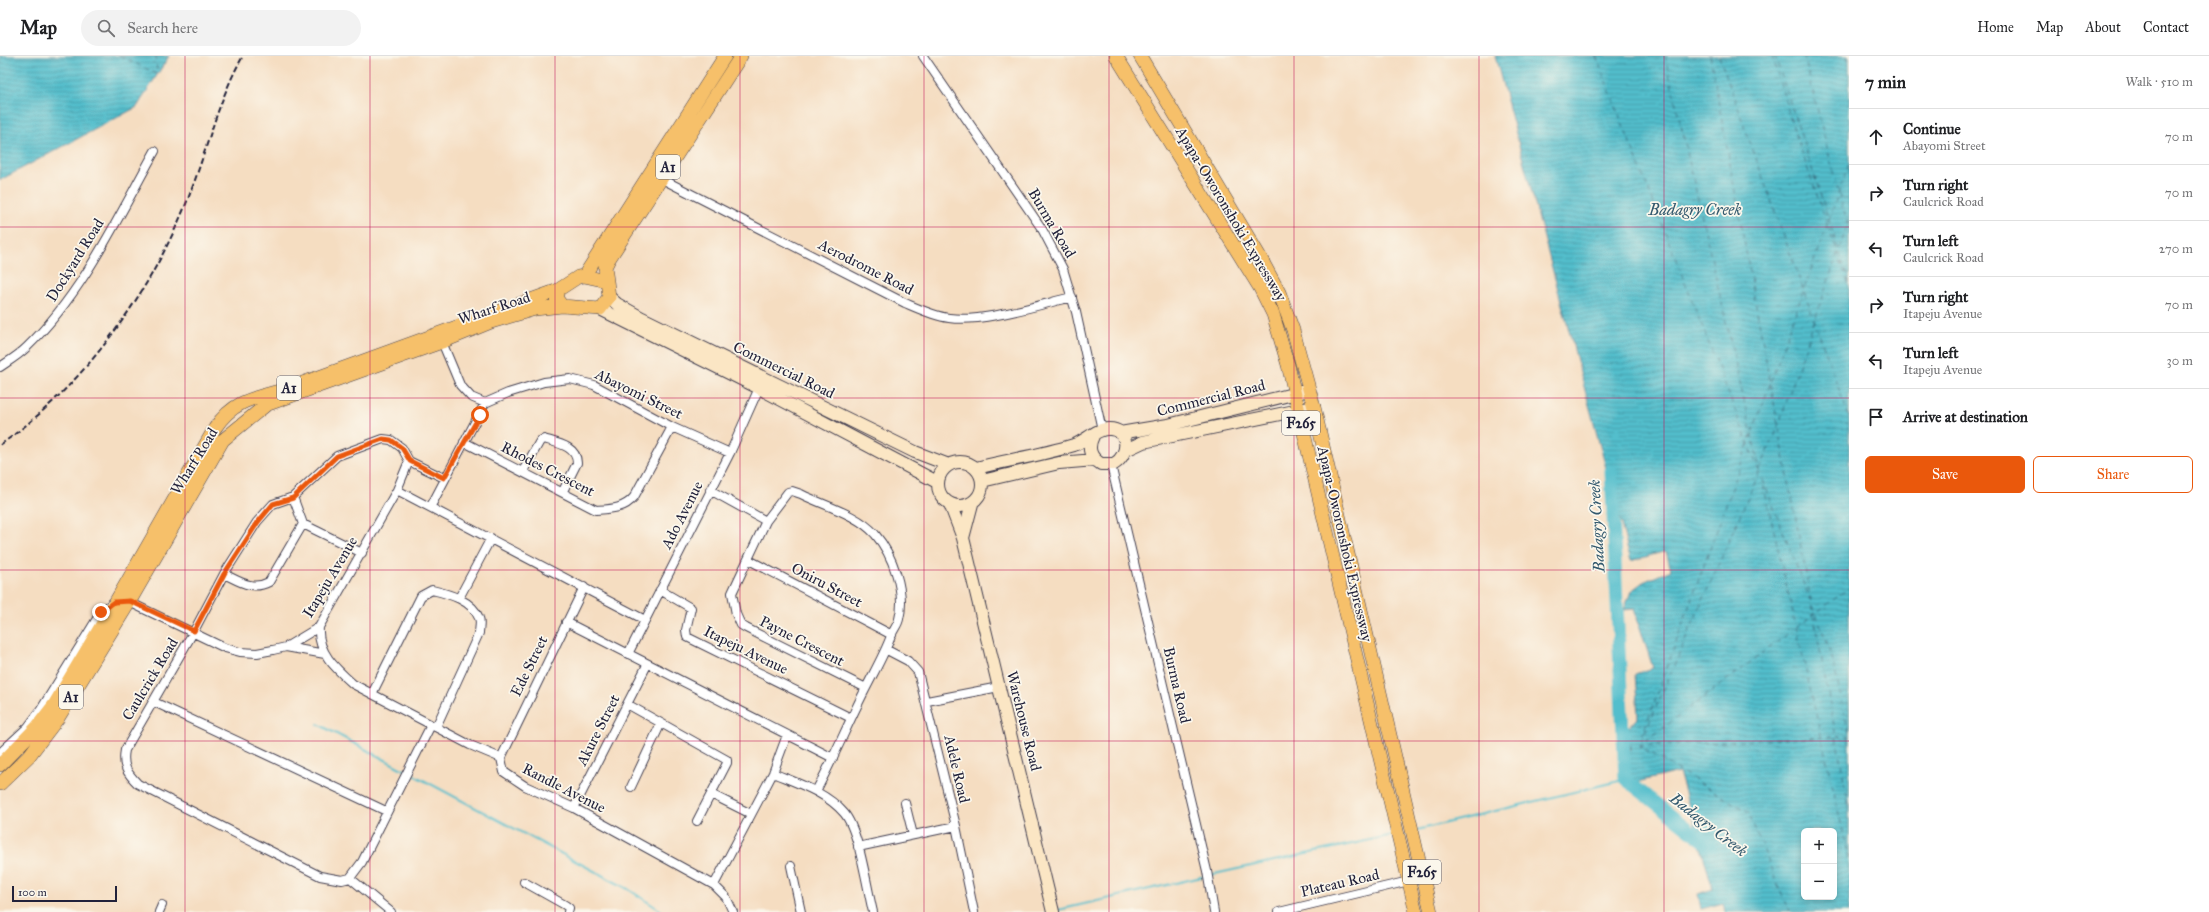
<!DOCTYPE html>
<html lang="en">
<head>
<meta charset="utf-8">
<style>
	body { margin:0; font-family:"IM FELL Great Primer",serif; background:#f2f2f2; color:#202124 }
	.controls { position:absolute; right:12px; bottom:12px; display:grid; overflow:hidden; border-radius:6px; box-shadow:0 2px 6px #0003 }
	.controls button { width:36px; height:36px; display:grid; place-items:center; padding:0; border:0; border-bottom:1px solid #e0e0e0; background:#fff; color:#202124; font:20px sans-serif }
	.scale { position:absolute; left:12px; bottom:10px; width:105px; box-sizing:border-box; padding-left:4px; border:2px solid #22223b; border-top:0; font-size:11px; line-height:14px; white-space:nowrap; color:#22223b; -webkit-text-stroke:3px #fbf7ec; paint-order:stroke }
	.stop { position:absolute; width:12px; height:12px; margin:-9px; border:3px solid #ea580c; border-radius:50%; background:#fff }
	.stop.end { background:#ea580c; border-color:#fff; box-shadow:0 1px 4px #0008 }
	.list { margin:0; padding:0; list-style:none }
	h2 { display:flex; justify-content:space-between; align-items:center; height:52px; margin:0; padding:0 16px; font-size:17px }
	h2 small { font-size:13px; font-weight:400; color:#757577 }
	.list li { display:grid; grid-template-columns:26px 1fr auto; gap:12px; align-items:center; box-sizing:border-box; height:56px; padding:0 16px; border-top:1px solid #e0e0e0 }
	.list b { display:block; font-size:15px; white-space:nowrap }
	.list p { margin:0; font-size:13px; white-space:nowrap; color:#757577 }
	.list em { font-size:13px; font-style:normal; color:#757577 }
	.actions { display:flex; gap:8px; padding:12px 16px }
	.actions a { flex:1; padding:9px 0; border:1px solid #ea580c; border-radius:6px; text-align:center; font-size:14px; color:#ea580c }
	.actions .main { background:#ea580c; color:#fff }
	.icon { flex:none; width:22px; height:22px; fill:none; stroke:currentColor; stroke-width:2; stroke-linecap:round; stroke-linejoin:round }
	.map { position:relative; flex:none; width:1849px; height:856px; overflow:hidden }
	header { display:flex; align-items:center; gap:24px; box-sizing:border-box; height:56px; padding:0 20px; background:#fff; border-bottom:1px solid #e0e0e0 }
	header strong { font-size:19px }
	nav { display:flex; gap:22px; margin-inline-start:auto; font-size:14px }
	.search { width:280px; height:36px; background:#f2f2f2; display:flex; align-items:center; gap:10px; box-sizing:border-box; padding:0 14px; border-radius:22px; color:#757577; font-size:15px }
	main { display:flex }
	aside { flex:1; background:#fff }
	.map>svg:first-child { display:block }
	.water { fill:url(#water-rules); stroke:#3a7084; fill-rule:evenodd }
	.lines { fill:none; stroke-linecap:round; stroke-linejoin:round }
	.stream { stroke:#52becc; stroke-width:2 }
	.river { stroke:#52becc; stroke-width:13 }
	.ferry { stroke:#33596e; stroke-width:1; stroke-dasharray:5 4; stroke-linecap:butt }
	.street-casing { stroke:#423e4f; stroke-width:10 }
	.secondary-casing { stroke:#423e4f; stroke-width:14 }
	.primary-casing { stroke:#423e4f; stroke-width:14 }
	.street { stroke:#fff; stroke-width:8 }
	.secondary { stroke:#fbe6c4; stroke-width:12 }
	.primary { stroke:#f6c06b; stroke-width:13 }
	.rail { stroke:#22223b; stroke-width:2; stroke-dasharray:6 3; stroke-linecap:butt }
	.route { stroke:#ea580c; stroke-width:5 }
	.grid { fill:none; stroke:#c2185b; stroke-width:1; stroke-opacity:0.55 }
	.labels { text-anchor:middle; stroke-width:3.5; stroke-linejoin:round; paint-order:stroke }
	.shield { fill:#fbf7ec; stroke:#636270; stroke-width:1 }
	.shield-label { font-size:14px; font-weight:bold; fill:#22223b }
	.street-label { font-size:15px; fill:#22223b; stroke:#fbf7ec }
	.water-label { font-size:16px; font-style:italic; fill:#33596e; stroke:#fbf7ec }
</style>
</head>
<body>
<header>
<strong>Map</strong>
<div class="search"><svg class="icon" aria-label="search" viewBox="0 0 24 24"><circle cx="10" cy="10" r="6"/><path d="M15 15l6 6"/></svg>Search here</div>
<nav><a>Home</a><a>Map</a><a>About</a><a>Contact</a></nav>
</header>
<main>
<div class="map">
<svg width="1849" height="856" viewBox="0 0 1849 856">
	<defs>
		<pattern id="water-rules" width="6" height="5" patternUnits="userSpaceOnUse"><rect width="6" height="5" fill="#52becc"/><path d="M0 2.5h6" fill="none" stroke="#449aa7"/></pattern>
	</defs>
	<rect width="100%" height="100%" fill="#fbf7ec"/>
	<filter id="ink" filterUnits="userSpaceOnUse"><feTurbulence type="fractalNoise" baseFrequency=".025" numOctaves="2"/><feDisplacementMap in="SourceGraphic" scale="8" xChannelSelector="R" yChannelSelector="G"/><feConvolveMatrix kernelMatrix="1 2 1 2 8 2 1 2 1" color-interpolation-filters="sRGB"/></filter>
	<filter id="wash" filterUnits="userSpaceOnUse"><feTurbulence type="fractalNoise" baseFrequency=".012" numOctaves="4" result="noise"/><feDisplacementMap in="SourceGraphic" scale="16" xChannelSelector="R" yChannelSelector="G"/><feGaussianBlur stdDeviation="0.9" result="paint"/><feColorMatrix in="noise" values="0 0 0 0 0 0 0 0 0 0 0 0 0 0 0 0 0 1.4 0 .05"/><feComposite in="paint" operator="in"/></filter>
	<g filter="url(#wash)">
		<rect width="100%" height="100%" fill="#f5ddc1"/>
		<path class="water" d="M0,0H169L137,51L0,124Z
			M1495,0H1849V856H1725L1723,847L1701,853L1698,838L1713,833L1679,716L1625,729C1616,716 1624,706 1631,694L1627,673L1638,661L1635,618L1653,612L1634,553L1624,554L1631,535L1643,526L1671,514L1666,495L1631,505ZM1804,775H1834V841H1804Z"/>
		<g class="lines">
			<path class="stream" d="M318,668L406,715
				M410,717L628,833L663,856
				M1417,774L1623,724
				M1210,819L1393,779
				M1058,854L1206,820"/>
			<path class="river" d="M1611,415L1625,723L1710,790"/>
			<path class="ferry" d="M120,0L157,18
				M156,0L157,17
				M1596,0L1759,415
				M1665,0L1849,802
				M1710,0L1778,369
				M1719,0L1849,361
				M1772,0L1793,71L1849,230
				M1775,0L1849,226
				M1804,0L1838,135
				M1847,0L1849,7
				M1839,138L1849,174
				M1771,325L1849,108
				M1779,372L1849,751
				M1760,413L1775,379L1849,165
				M1759,416L1639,690L1748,756L1789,856
				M1763,424L1810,544
				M1813,550L1831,597L1849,678
				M1642,680L1770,328
				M1639,690L1849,532
				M1639,690L1849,680"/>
		</g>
	</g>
	<g filter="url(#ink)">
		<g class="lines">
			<g class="street-casing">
				<path id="street" d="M923,0L1042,173L1063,213L1076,256L1102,374
					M658,121L905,247C919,253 934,260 949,262C982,267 1038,249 1072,241
					M442,286L460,329L471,341L485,347
					M0,311C9,305 19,299 27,291C83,237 117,163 155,95
					M464,386L596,454C611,453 624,453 634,441L672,371
					M1111,409L1207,815L1214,856
					M523,415L540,385L544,383C557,387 577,390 577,407L563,435
					M397,434L645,564
					M710,434L766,465
					M293,441L303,468L362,497
					M431,450L485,347L508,337L544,326L570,323L594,329L672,371L730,397
					M749,504L892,579
					M224,518C239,525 252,535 269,526L303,468
					M584,531L501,702L504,716L525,730L574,752L714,829L726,841L733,856
					M660,534L691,552L686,574L687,581L851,662
					M459,542L491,482
					M127,545L225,592L240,596L257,597L273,594L286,591L319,571L397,434L409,405
					M566,566L833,702
					M319,571C317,596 335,612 353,628L470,689L501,702
					M286,591L325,598
					M887,594L908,605L918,616L956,770L974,856
					M628,598L730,397L759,332
					M372,638L421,540L432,534C449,538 472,544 479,562C481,566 479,573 479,577L436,671
					M927,645L999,631
					M154,646L386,755
					M627,648L727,704V707L697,765
					M431,669L362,806L350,822L342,824L320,820L138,728C127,717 122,710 125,694L194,575L224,518L257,466L273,448L293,441L337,400L383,383L391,384L402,392L409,405L444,422
					M0,697L28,671L40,655L101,556L112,547
					M773,717C797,727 826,736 844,757C859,774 867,832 873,856
					M631,731L661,667
					M816,735C834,702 848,667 865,634C874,616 884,599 891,580C893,574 898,569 899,563C906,536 893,499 875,478C857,458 825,450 801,438L792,435L788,436L766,465L732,537L736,558L741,569L746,572L866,632
					M711,738L751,758
					M905,747L913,779
					M574,752L647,609
					M858,791L956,770
					M791,810L801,856
					M350,822L391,856
					M524,826L565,849L569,852L568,856
					M714,829L773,717L787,679
					M159,856L162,849
					M1279,856L1409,825"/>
			</g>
			<g class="secondary-casing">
				<path id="secondary" d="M609,241L617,248L642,262L915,396L949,409
					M600,253L759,332L937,426
					M1120,377L1168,369L1309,334
					M1126,394L1143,386L1314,351
					M938 428a22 22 0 1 1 44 0a22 22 0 1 1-44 0Z
					M976,412C1008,404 1042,399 1074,389C1085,385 1097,373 1107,373C1129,371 1131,398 1114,408H1101C1090,401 1087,392 1093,380
					M982,425L1059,407L1095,404
					M950,448L963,482L1053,856
					M963,482L972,448"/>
			</g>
			<g class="primary-casing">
				<path id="primary" d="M1116,0L1260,232L1273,258L1288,309L1416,856
					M1140,0L1259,199L1279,236L1293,274L1314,351L1431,856
					M584,220L725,0
					M584,220L607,225L609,241L600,253L562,250L556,242L558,234L578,221Z
					M607,225L605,211L609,203L741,0
					M0,709L37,671L54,649L116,545L215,372C233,345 253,342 283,334L558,234
					M0,728L29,700L58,662L130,545L223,384L266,349L442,286L491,266L535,253L562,250"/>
			</g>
			<use href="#street" class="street"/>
			<use href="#secondary" class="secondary"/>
			<use href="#primary" class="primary"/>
			<path class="rail" d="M0,389C80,333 145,245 183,155C205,104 215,49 243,0"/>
		</g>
	</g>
	<g class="lines" filter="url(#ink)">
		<path class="route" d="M101,556L114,546L130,545L194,575L224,518L258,466L273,448L293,442L337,400L383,383L391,384L402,392L410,405L444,422L480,359"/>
	</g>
	<path class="grid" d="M185,0V856M370,0V856M555,0V856M740,0V856M924,0V856M1109,0V856M1294,0V856M1479,0V856M1664,0V856M0,171H1849M0,342H1849M0,514H1849M0,685H1849"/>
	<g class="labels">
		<g class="shield">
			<rect x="656" y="99" width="24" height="24" rx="3"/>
			<rect x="277" y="320" width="24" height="24" rx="3"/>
			<rect x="1282" y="355" width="38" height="24" rx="3"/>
			<rect x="59" y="629" width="24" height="24" rx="3"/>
			<rect x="1403" y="804" width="38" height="24" rx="3"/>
		</g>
		<g class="shield-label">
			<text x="668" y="116">A1</text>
			<text x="289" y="337">A1</text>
			<text x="1301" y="372">F265</text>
			<text x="71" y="646">A1</text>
			<text x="1422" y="821">F265</text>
		</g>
		<g class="street-label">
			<text transform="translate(1231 158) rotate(59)" y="5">Apapa-Oworonshoki Expressway</text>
			<text transform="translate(1052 167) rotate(59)" y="5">Burma Road</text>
			<text transform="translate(75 204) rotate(-58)" y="5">Dockyard Road</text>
			<text transform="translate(866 211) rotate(27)" y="5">Aerodrome Road</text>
			<text transform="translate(494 252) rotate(-18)" y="5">Wharf Road</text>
			<text transform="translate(784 314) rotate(26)" y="5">Commercial Road</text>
			<text transform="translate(639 338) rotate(26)" y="5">Abayomi Street</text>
			<text transform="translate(1211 342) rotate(-14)" y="5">Commercial Road</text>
			<text transform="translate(194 405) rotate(-58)" y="5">Wharf Road</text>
			<text transform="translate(548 413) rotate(27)" y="5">Rhodes Crescent</text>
			<text transform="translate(682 459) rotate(-63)" y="5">Ado Avenue</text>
			<text transform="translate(1345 488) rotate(77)" y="5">Apapa-Oworonshoki Expressway</text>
			<text transform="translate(330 521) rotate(-59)" y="5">Itapeju Avenue</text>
			<text transform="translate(827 529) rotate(28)" y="5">Oniru Street</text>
			<text transform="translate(802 585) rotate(27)" y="5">Payne Crescent</text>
			<text transform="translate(746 594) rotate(26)" y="5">Itapeju Avenue</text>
			<text transform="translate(529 610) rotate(-64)" y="5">Ede Street</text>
			<text transform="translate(150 623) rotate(-59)" y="5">Caulcrick Road</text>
			<text transform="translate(1177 629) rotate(77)" y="5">Burma Road</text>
			<text transform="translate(1024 665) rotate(76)" y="5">Warehouse Road</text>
			<text transform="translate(598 674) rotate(-63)" y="5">Akure Street</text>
			<text transform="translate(957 713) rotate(77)" y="5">Adele Road</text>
			<text transform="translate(564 732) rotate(27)" y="5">Randle Avenue</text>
			<text transform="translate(1340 827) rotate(-13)" y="5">Plateau Road</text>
		</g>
		<g class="water-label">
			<text x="1695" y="159">Badagry Creek</text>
			<text transform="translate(1596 470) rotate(-93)" y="6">Badagry Creek</text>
			<text transform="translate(1709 768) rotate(38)" y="6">Badagry Creek</text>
		</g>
	</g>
</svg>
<div class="controls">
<button>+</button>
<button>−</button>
</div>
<div class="scale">100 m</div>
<div class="stop" style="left:480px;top:359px"></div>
<div class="stop end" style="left:101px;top:556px"></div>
</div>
<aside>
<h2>7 min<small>Walk · 510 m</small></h2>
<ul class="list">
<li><svg class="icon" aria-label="ahead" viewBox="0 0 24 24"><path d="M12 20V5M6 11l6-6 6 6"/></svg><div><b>Continue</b><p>Abayomi Street</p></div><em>70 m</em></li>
<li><svg class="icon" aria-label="right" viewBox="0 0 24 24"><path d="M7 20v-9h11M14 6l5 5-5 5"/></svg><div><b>Turn right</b><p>Caulcrick Road</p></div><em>70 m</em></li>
<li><svg class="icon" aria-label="left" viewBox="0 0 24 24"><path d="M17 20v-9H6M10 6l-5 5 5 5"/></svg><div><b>Turn left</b><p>Caulcrick Road</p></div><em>270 m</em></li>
<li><svg class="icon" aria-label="right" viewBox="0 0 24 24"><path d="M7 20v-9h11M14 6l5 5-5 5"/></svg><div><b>Turn right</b><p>Itapeju Avenue</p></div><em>70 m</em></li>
<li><svg class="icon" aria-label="left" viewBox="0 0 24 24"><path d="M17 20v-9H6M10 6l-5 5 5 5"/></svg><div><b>Turn left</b><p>Itapeju Avenue</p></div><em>30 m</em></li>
<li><svg class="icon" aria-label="arrive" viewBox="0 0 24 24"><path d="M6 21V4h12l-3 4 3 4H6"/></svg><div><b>Arrive at destination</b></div></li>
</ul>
<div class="actions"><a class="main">Save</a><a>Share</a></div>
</aside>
</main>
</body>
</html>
